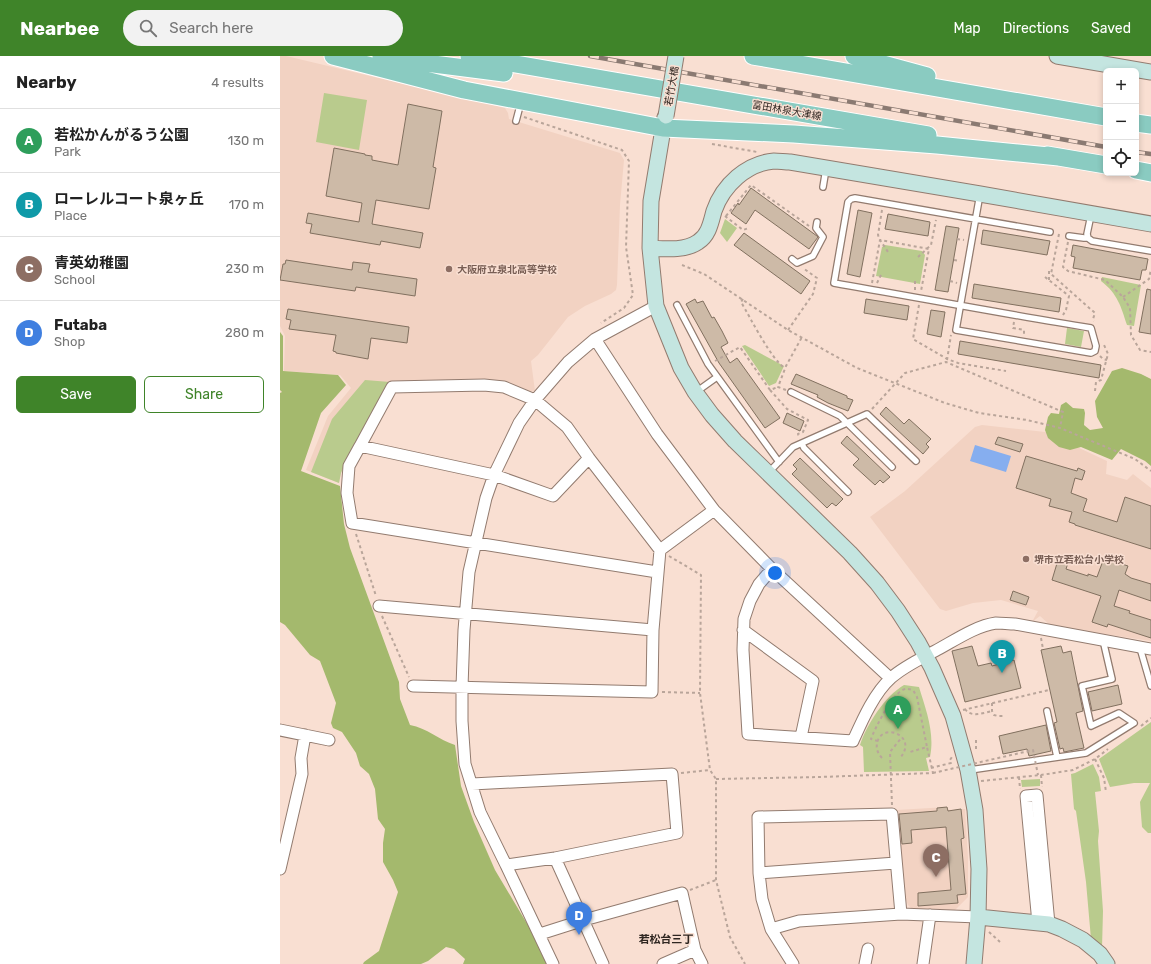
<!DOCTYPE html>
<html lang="en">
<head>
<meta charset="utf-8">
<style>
	body { margin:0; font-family:Rubik,"Noto Sans JP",sans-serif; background:#f2f2f2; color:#222 }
	.controls { position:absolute; right:12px; top:12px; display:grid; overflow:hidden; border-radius:6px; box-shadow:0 2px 6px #0003 }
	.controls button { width:36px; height:36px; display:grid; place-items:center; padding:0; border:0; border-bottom:1px solid #e0e0e0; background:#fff; color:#222; font:20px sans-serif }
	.you { position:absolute; left:495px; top:517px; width:14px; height:14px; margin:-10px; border:3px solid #fff; border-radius:50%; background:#1a73e8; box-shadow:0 0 0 6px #1a73e833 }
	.badge { display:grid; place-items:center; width:26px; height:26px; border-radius:50%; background:#3f8429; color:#fff; font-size:13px; font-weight:700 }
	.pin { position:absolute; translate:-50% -33px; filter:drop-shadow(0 1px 2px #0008) }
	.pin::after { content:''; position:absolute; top:21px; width:14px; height:12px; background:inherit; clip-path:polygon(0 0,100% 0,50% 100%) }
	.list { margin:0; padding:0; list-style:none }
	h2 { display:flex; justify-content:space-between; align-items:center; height:52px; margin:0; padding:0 16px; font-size:17px }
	h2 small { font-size:13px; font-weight:400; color:#767676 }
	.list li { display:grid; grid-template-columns:26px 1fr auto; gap:12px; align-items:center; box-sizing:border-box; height:64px; padding:0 16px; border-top:1px solid #e0e0e0 }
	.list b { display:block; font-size:15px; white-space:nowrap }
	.list p { margin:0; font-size:13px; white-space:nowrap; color:#767676 }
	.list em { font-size:13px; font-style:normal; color:#767676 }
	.actions { display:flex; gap:8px; padding:12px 16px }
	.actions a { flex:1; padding:9px 0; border:1px solid #3f8429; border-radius:6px; text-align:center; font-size:14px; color:#3f8429 }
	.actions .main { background:#3f8429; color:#fff }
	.icon { flex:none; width:22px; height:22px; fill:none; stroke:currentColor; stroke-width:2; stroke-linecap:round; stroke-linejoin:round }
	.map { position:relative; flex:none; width:871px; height:908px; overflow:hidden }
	header { display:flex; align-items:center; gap:24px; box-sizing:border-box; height:56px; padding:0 20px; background:#3f8429; color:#fff }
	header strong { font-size:19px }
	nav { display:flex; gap:22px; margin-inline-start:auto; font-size:14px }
	.search { width:280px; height:36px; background:#f2f2f2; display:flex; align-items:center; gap:10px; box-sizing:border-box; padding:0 14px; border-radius:22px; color:#767676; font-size:15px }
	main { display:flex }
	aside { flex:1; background:#fff }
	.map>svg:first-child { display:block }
	.built { fill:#f2d2c2 }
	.green { fill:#b9cb8d }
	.forest { fill:#a4b96d }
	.water { fill:#86aeef }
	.building { fill:#cdbaa7; stroke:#81705f }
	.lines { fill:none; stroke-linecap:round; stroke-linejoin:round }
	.lane-casing { stroke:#927b6f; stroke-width:8 }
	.street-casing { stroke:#927b6f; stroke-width:13 }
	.secondary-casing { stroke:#927b6f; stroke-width:17 }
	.primary-casing { stroke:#fff; stroke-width:19 }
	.path { stroke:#b9a59a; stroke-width:2; stroke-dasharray:3 3; stroke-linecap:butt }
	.lane { stroke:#fff; stroke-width:5.5 }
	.street { stroke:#fff; stroke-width:11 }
	.secondary { stroke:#c4e5e0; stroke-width:15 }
	.primary { stroke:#8acbc1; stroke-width:17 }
	.rail-casing { stroke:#8b7a72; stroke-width:4.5 }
	.rail { stroke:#f9dfd2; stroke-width:3; stroke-dasharray:9; stroke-linecap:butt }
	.secondary-bridge-casing { stroke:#927b6f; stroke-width:17; stroke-linecap:butt }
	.path-bridge { stroke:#b9a59a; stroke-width:2; stroke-dasharray:3 3; stroke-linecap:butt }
	.secondary-bridge { stroke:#c4e5e0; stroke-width:15 }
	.education-dot { fill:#8d6e63; stroke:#f9dfd2; stroke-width:1.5 }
	.labels { text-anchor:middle; stroke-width:3; stroke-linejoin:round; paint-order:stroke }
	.street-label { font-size:10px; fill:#2f2621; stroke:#f9dfd2 }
	.education-label { font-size:10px; font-weight:bold; fill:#785e54; stroke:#f9dfd2; text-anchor:start }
	.neighbourhood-label { font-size:11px; font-weight:bold; fill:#2f2621; stroke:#f9dfd2 }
</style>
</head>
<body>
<header>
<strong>Nearbee</strong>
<div class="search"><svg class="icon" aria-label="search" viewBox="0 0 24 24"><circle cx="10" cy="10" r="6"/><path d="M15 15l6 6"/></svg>Search here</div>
<nav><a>Map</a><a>Directions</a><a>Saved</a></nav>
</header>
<main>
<aside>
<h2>Nearby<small>4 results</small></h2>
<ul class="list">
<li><span class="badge" style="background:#2e9e5b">A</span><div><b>若松かんがるう公園</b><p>Park</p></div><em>130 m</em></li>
<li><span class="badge" style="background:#0f9aa8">B</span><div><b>ローレルコート泉ヶ丘</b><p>Place</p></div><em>170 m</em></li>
<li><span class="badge" style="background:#8d6e63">C</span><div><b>青英幼稚園</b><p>School</p></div><em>230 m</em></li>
<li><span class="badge" style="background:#3f7fe0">D</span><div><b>Futaba</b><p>Shop</p></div><em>280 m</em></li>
</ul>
<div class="actions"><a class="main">Save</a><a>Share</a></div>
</aside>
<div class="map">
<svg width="871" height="908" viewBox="0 0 871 908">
	<rect width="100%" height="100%" fill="#f9dfd2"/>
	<path class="built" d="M0,0H6L225,52L228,57L229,63L340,97L344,104L340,149L337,229L336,234L331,238L305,250L288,261L258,299L251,305L255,335H250L221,324L110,326L67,403L61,417L59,427L26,414L48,360L71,332L60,319L4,315L5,280L0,270Z
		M702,369L765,376L827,405L826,418L847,424L853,418L871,432V585L771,570L760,560L752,566L758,555L721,544L693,547L666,555L660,553L590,461L625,435L695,371Z
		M667,751L668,754L685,753L688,802V841L675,854L632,853L628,849L626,844L617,754Z"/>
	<path class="green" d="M44,37L87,44L79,94L36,86Z
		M445,163L457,172L447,186L440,177Z
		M605,189L642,195L645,199L640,228L596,220L602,191Z
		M822,221L861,229L854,270L847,269C841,251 838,238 821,225Z
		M787,272L804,275L801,291L785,288Z
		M465,289L504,310L496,327L489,330L462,290Z
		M85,324L110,326L67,403L61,417L59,427L31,416L52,363Z
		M624,629L639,631C646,654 655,677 650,701L646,702L649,715L584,716L583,691L580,689C587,668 605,640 624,629Z
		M871,666V777H868L862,771L860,746L870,727H854L830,731L819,703Z
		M813,708L819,721L821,735L815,736L819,775L818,785L823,855L822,892L811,883L806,826L796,755L794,753L791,718L795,717Z
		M760,723V730L742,731L741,724Z"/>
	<path class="forest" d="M0,276L3,280V315L58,319L66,329L41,357L21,415L60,430L64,468L70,492L119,626L120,643L130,669C147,672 159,684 175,689L181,730L194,766L215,814L252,876L267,908H183L185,903L174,893L166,891L148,905L141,908H83L84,906L99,895L118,836L113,824L103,806V787L105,773L98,763L95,733L89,718L80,710L76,697L62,676L53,672L51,667L56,647L40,605L30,599L5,569L0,566V337L2,336L0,334Z
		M842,312L861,318L871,323V410L865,405L841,393L832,404L801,391L790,394L779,391L768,382L765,374L768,361L771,357L779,358L781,349L786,346L793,352L804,353L805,357L804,369L810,374L823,372L817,361L815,345L832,315Z"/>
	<path class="water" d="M695,389L731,400L726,416L690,405Z"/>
	<path class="building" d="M128,48L162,55L153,111L156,112L149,153L96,144L92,168L143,177L140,192L101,185L100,189L30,177L32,168L26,167L28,157L79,166L82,147L46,140L54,92L85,98V99L92,100V104L118,109Z
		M471,132L537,180L538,181L529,193L475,154L466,168L451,157L458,147L459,149Z
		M578,154L592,157L580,221L567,218Z
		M608,158L650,166L648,180L605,173Z
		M666,170L679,172L668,236L655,234Z
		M703,174L770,185L767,199L701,188Z
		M464,177L530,225L521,238L454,189Z
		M793,189L868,203L866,214H862L860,224L793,212L795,201L791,200Z
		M6,204L72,214L73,206L90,208L88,216L137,223L135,240L76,231L75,235L0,224L3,208H5Z
		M694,228L781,242L779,256L692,242Z
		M867,233L871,234V278L859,276Z
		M415,243L417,247L423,245L432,262L434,261L442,275L448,287L441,291L450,307L457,302L500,362L485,372L439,307L406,248Z
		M586,243L629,250L627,264L584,257Z
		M8,253L129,271L127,287L91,282L88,303L56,297V296L53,295L56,279L9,273L11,264L6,263Z
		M651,254L665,256L661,281L647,278Z
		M680,285L821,309L819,322L678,298Z
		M516,318L567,340V342L573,344L568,355L548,347L537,341L538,339L511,328Z
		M606,351L624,368L629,363L651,383L646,388L649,391L643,398L600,358Z
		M507,357L524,365L520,375L503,367Z
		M567,380L610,421L603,427L600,424L595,429L573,409L579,403L561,387Z
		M718,381L743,388L740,396L715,388Z
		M746,400L797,415L798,412L805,415L802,424L795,422L791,437L807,443L803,455L837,466L845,441L871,450V493L795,469V468L789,466L792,456L769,450L771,443L736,432Z
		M520,402L563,443L556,450L552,447L547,452L512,418L517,413L513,409Z
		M824,502L848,510L845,518L851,522L871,528V545L839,534L834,550L850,555L849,557L871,564V582L828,568L827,571L812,566L821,540L772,524L778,504L788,507L786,513L808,520V518L817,521Z
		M733,535L749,541L746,549L730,544Z
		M692,590L698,610L711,607L712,610L734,604L741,632L685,646L672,595Z
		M781,590L783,597L791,595L803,655L796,657L804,692L784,696L783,692L780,693L774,667L777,666L761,594Z
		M838,629L842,648L812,655L808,636Z
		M766,669L771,695L749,700L747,693L723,698L719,680Z
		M667,751L668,755L681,753L684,782L681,783L686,838L677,839L678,847L638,850V837L671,834L666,771L631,774L632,787L622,788L619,758L657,755V752Z"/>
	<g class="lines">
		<g class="lane-casing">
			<path id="lane" d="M236,65L241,46
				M543,131L546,113
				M700,138C692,183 684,229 676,274L811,297L815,295L816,290L811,272C725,258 640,242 554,227L568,146L571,143L575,142L770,176
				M811,159L807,178L808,182L812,185L871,195
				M789,180L804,182H808
				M512,203L517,207L533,200L543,181L536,172L537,166
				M397,249L428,308L499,406
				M416,336L437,321
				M511,336L560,360L612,411
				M522,388L524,392L568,436
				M489,416L513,391L587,358L636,405
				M860,592L871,630
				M767,655L777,701
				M690,714L806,697L854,667L839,657L811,670L802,630L832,623L823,584"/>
		</g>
		<g class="street-casing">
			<path id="street" d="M315,283L377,378L434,454L492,513L610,622
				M80,390L112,331L204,329L224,331L255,344L287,371L309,402L380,494
				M309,402L273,440L214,419L80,390L69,410L67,437L72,467L377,516
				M492,513L479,528L470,545L464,563L463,594L468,678L573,685C582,665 594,637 611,622C623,611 640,603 655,595C674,585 695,570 716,567C722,567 729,568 735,568L871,593
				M99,550L373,574
				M463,574L533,625L521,681
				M133,630L372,636L373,574L380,494L434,454
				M0,674L49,684
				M192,728L392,718L397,777L275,802L226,809L200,756L185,708L182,665V631L184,574L189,516L206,442L214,419L239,367L255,344L288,306L315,283L376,250
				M275,802L323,908
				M226,809L273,908
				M0,813L22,718L21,702L25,679
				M479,817L616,807
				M758,867L746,740L757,739L769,868
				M491,873L519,865L621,858L698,861
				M260,878L304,864L402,837L415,894L422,908
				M383,908L415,894
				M513,908L491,873L482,843L479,817L478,761L612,758L621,858
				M585,908L588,893
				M643,908L650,859"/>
		</g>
		<g class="secondary-casing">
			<path id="secondary" d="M777,0L871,16
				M385,61L371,145L370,192L376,250L401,312L415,336L432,359L455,385L570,497L597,527L618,555L638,586L652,612L673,660L688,714L695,754L699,813L698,861L694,908
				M370,192C386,193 405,195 418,186C429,179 431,166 434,155C443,129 467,107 494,105C499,105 505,106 510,106L700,138L871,168
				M698,861L769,868L782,873L803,884L820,898L827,908"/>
		</g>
		<g class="primary-casing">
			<path id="primary" d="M53,0L184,34L383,72L514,78L657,89L779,101
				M101,0L146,7L224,17
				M189,0L648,79
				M473,0L826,61
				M574,0L647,20
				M856,67L871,69
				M767,99L826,109
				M856,114L871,117"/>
		</g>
		<path class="path" d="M244,61L342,94L349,105L346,191L353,239L344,252L321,267
			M432,88L477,96
			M602,154L598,179L600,184L608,196
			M445,160L463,174L469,172
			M446,160L471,129L529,170
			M779,178L771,218L815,257L813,263L814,265
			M677,183L684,184
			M788,186L783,211L788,215L825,224L843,241L850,252L851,279L860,294L871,296
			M638,201L651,189L656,164
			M674,204L680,205
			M402,209L424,218L508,274L577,312L665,347L699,357L747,364L780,372L855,403L871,415
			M765,221L789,240L786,254L783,259
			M769,224V215H770
			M635,225V234H637
			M670,225L677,227
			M592,227L600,184L649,193L641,235
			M597,227L601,219
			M843,241L869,223L871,213
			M463,243L461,246C470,261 492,305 505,312
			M639,249L633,283L667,303L678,307L726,315
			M734,266L733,272L744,274V278
			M508,274L533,238L537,222L523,212
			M820,300L823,303L827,304
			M667,304L671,279
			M435,305L460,291L490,334L498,331
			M490,334L507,353L528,364L523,376L518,378L519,381
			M506,334L498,331L506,310L522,281
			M815,335L816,326L821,324L828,298L824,289
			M592,353L625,317L666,306L783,356L780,372
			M76,478L96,540
			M389,500L421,519L420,637L430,714L436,723V824L450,881L465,908
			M102,560L129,621
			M761,582L763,593
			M382,636L420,637
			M712,647V655L714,659L718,660H725
			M685,653C691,662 703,657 712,655
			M683,654L769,634
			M861,670L871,662
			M696,684V695
			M598,685L591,683C595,672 611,641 621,635C625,632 628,633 633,634L637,641L647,691
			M602,702C598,698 596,693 597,687C602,665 639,680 620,702
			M815,703L824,722L826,736
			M651,712L671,707L670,704L672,701
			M401,717L430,714
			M761,719L762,731
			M739,721L740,733
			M436,723L540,721L653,717L647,691L630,696
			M701,725L761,719L793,714L815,703L828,693
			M612,749L610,696L622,681
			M410,834L436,824
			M709,876L720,886"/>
		<use href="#lane" class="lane"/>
		<use href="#street" class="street"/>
		<use href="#secondary" class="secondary"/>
		<use href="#primary" class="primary"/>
		<g class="rail-casing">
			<path id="rail" d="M310,0L826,91
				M856,96L871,98"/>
		</g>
		<use href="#rail" class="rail"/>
		<g class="secondary-bridge-casing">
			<path id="secondary-bridge" d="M386,60L396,0"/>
		</g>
		<path class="path-bridge" d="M653,717L753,694L758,719"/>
		<use href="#secondary-bridge" class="secondary-bridge"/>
	</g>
	<g class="education-dot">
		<circle cx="169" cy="213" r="4"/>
		<circle cx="746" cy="503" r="4"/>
	</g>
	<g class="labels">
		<g class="street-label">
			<text transform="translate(391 30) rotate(-80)" y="4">若竹大橋</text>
			<text transform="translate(507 54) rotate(10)" y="4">富田林泉大津線</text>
		</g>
		<g class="education-label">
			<text x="177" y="217">大阪府立泉北高等学校</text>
			<text x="754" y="507">堺市立若松台小学校</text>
		</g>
		<g class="neighbourhood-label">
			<text x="386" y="887">若松台三丁</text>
		</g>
	</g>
</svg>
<div class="controls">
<button>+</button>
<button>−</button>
<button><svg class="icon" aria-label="locate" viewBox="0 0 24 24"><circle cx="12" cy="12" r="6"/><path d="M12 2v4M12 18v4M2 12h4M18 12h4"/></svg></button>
</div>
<div class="you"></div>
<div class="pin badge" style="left:618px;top:673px;background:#2e9e5b">A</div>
<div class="pin badge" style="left:722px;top:617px;background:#0f9aa8">B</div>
<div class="pin badge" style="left:656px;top:821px;background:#8d6e63">C</div>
<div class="pin badge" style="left:299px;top:879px;background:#3f7fe0">D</div>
</div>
</main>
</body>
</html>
